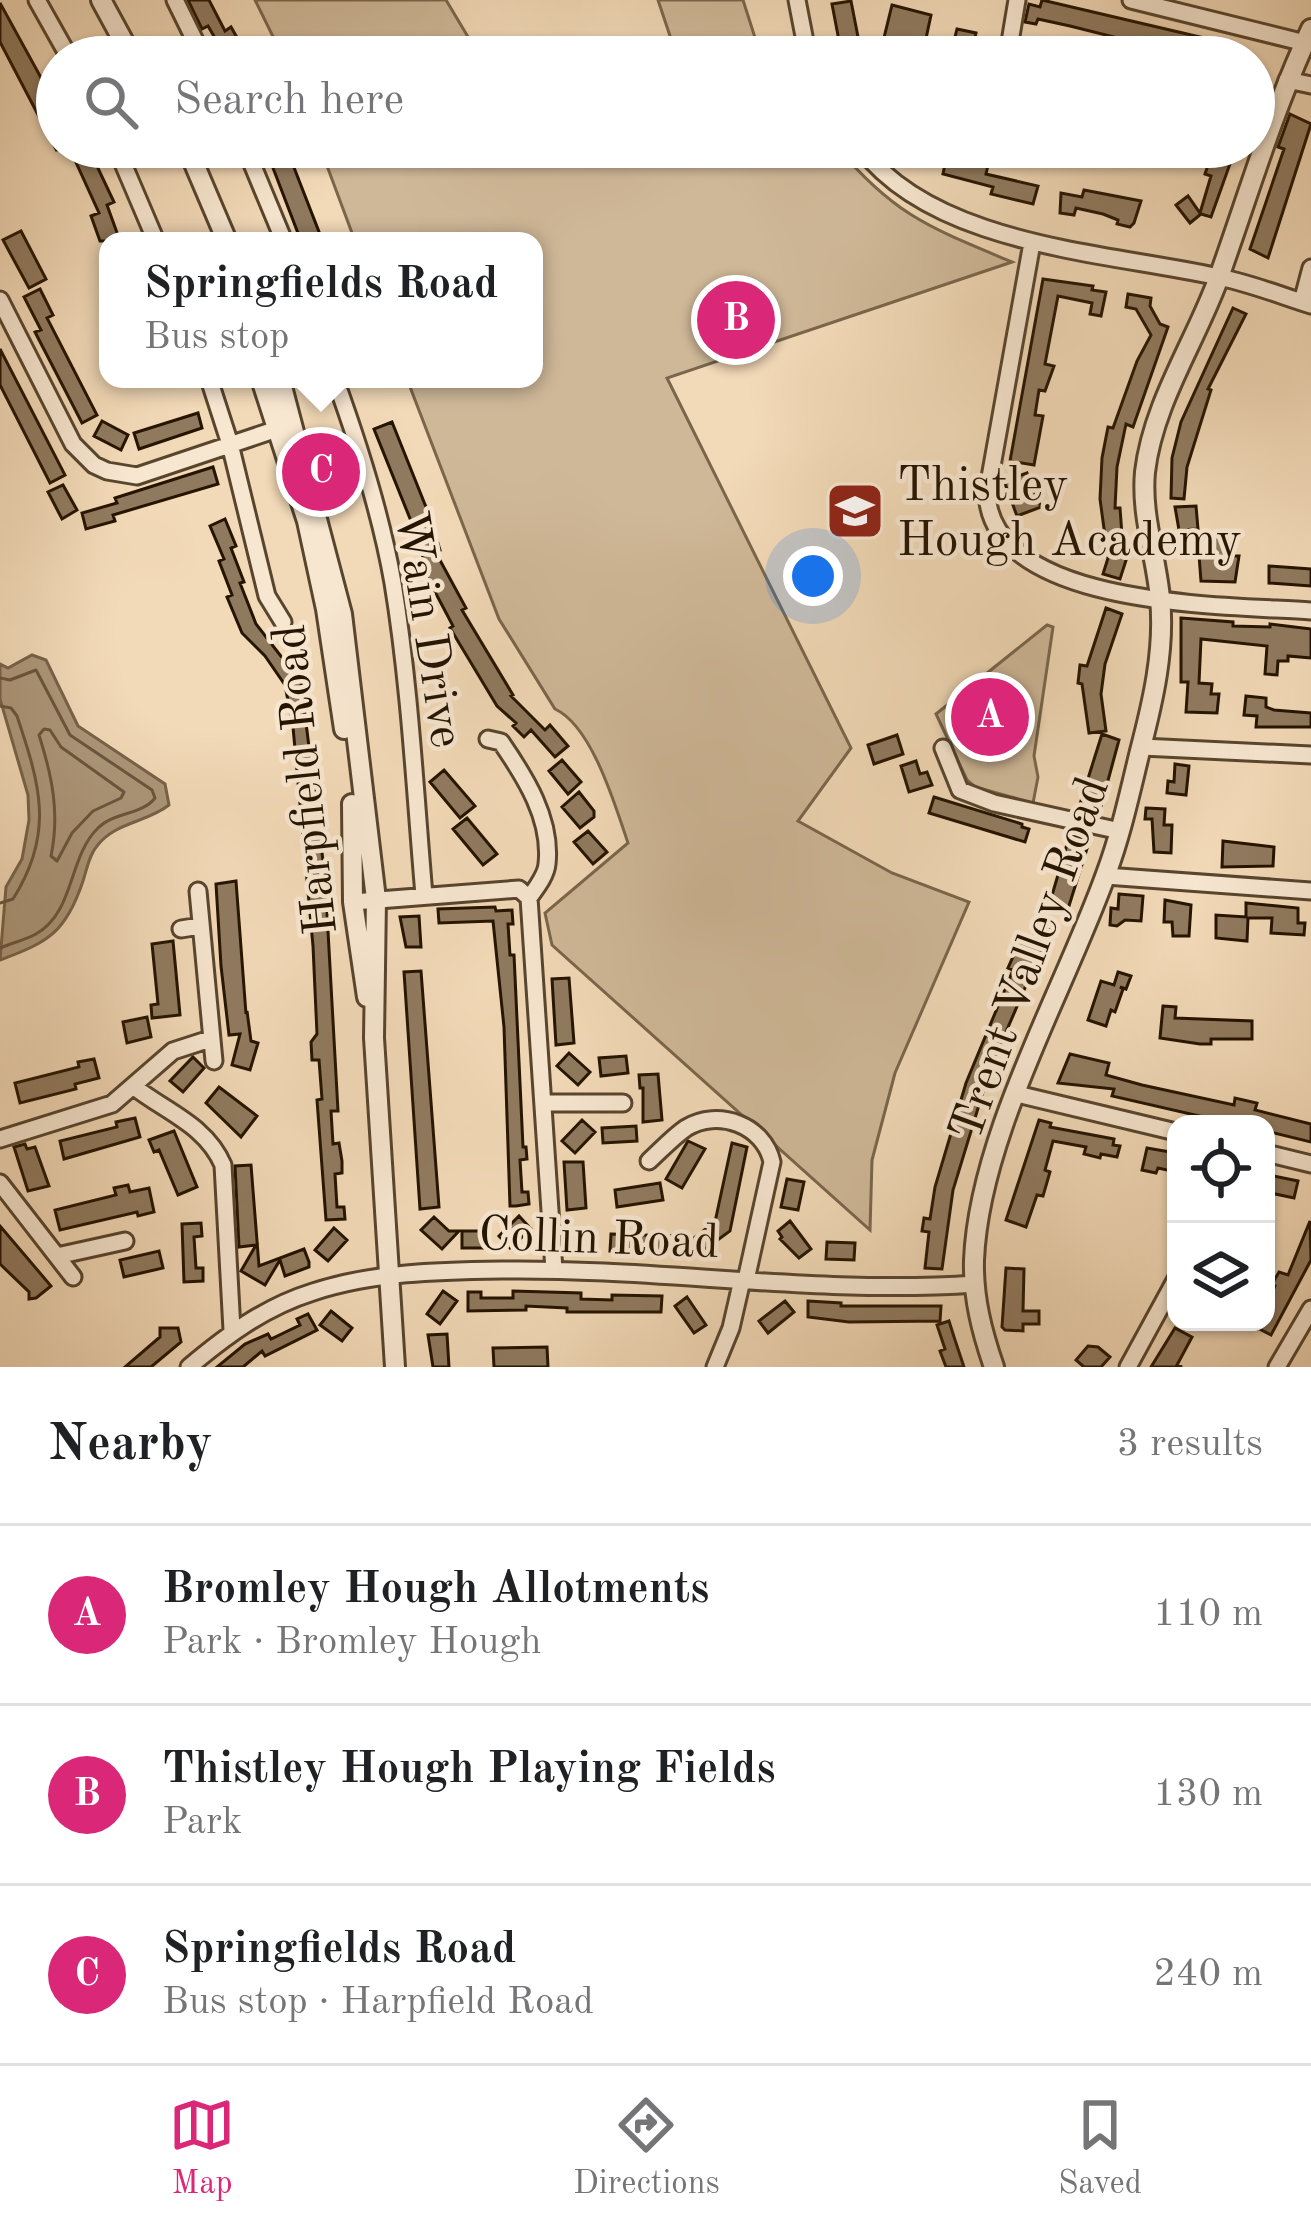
<!DOCTYPE html>
<html lang="en">
<head>
<meta charset="utf-8">
<style>
	body { margin:0; font-family:"Old Standard TT",serif; background:#f6f6f6; color:#202124 }
	.controls { position:absolute; right:36px; bottom:36px; display:grid; overflow:hidden; border-radius:24px; box-shadow:0 3px 9px #0004 }
	.controls button { width:108px; height:108px; display:grid; place-items:center; padding:0; border:0; border-bottom:3px solid #e0e0e0; background:#fff; color:#202124; font:60px sans-serif }
	.you { position:absolute; left:813px; top:576px; width:42px; height:42px; margin:-30px; border:9px solid #fff; border-radius:50%; background:#1a73e8; box-shadow:0 0 0 18px #1a73e833 }
	.badge { display:grid; place-items:center; width:78px; height:78px; border-radius:50%; background:#db2777; color:#fff; font-size:39px; font-weight:700 }
	.pin { position:absolute; translate:-50% -50%; border:6px solid #fff; box-shadow:0 3px 12px #0006 }
	.popup { position:absolute; left:99px; top:232px; width:444px; height:156px; box-sizing:border-box; display:grid; place-content:center; border-radius:24px; background:#fff; filter:drop-shadow(0 3px 9px #0005); font-size:39px; white-space:nowrap; color:#757577 }
	.popup b { font-size:45px; color:#202124 }
	.popup::after { content:''; position:absolute; left:50%; top:100%; margin-left:-24px; border:24px solid transparent; border-top-color:#fff }
	.list { margin:0; padding:0; list-style:none }
	h2 { display:flex; justify-content:space-between; align-items:center; height:156px; margin:0; padding:0 48px; font-size:51px }
	h2 small { font-size:39px; font-weight:400; color:#757577 }
	.list li { display:grid; grid-template-columns:78px 1fr auto; gap:36px; align-items:center; box-sizing:border-box; height:180px; padding:0 48px; border-top:3px solid #e0e0e0 }
	.list b { display:block; font-size:45px; white-space:nowrap }
	.list p { margin:0; font-size:39px; white-space:nowrap; color:#757577 }
	.list em { font-size:39px; font-style:normal; color:#757577 }
	.icon { flex:none; width:66px; height:66px; fill:none; stroke:currentColor; stroke-width:2; stroke-linecap:round; stroke-linejoin:round }
	.map { position:relative; flex:none; width:1311px; height:1367px; overflow:hidden }
	.search { position:absolute; background:#fff; box-shadow:0 3px 9px #0004; left:36px; right:36px; top:36px; height:132px; display:flex; align-items:center; gap:30px; box-sizing:border-box; padding:0 42px; border-radius:66px; color:#757577; font-size:45px }
	.sheet { height:696px; background:#fff }
	nav { display:flex; justify-content:space-around; align-items:center; box-sizing:border-box; height:168px; border-top:3px solid #e0e0e0; background:#fff; font-size:33px; color:#757577 }
	nav a { display:grid; justify-items:center; gap:6px }
	nav .on { color:#db2777 }
	.map>svg:first-child { display:block }
	.green { fill:#cfb898; stroke:#7a664c; stroke-width:3 }
	.water { fill:#ac9679; stroke:#766249; stroke-width:3 }
	.lines { fill:none; stroke-linecap:round; stroke-linejoin:round }
	.shore { stroke:#68553c; stroke-width:3 }
	.building { fill:#907a5f; stroke:#251400; stroke-width:3 }
	.minor-casing { stroke:#58452e; stroke-width:21 }
	.tertiary-casing { stroke:#58452e; stroke-width:24 }
	.minor { stroke:#f7e6d0; stroke-width:15 }
	.tertiary { stroke:#f7e6d0; stroke-width:18 }
	.labels { text-anchor:middle; stroke-width:9; stroke-linejoin:round; paint-order:stroke }
	.poi-label { font-size:48px; fill:#251400; stroke:#f7e6d0; text-anchor:start }
	.street-label { font-size:48px; fill:#251400; stroke:#f7e6d0 }
</style>
</head>
<body>
<div class="map">
<svg width="1311" height="1367" viewBox="0 0 1311 1367">
	<rect width="100%" height="100%" fill="#f2d9b7"/>
	<filter id="stains"><feTurbulence type="fractalNoise" baseFrequency=".00167" numOctaves="4"/><feColorMatrix values="0 0 0 0 .2 0 0 0 0 .09 0 0 0 0 .02 0 0 0 .5 -.17"/></filter>
	<radialGradient id="worn" r=".72"><stop offset=".6" stop-color="#630" stop-opacity="0"/><stop offset="1" stop-color="#630" stop-opacity=".3"/></radialGradient>
	<path class="green" d="M255,0H446L480,57H283Z
		M658,0H743L758,47L727,57H677Z
		M320,147H837C895,216 931,228 1012,262L667,378L851,748L798,821L892,873L969,902L895,1073L872,1160L870,1230L552,945L545,913L628,843C615,805 592,726 555,709L499,619L407,379H534V241H355Z
		M1047,625L1053,627L1034,756L1038,777L1033,803L975,787L967,780L936,714Z"/>
	<path class="water" d="M32,655L46,660L78,726L165,784L169,805C146,823 115,822 97,846C89,855 87,869 83,881C66,932 49,942 0,960L6,887L22,859L29,820L28,795L0,699V664L8,668Z"/>
	<g class="lines">
		<path class="shore" d="M0,678L10,680L36,670L70,735L152,790L155,798C142,815 114,812 98,828C68,857 75,912 36,934C25,940 12,943 0,948
			M0,706L11,708L17,716C40,785 55,833 13,899L0,903
			M44,729L50,730L61,747L124,792L121,798L93,811L72,833L57,861L51,856C60,813 52,776 39,735Z"/>
	</g>
	<path class="building" d="M188,0H209L225,31L231,27L248,57H226L208,26L202,29Z
		M1042,0L1204,38L1212,42L1208,57H1175L1135,48L1130,41L1070,26L1038,19L1036,24L1025,22L1029,4L1040,7Z
		M851,1L859,42L840,46L832,4Z
		M0,3L57,107V151L0,42Z
		M892,5L931,15L922,57H909L910,53L882,46Z
		M957,29L976,33L970,57H950Z
		M1290,114L1311,124L1268,258L1250,249L1284,149L1278,147Z
		M69,147H88L114,202L107,205L120,241H100L91,216L99,213Z
		M265,147H286L321,237L301,241Z
		M1214,147H1236L1211,217L1201,214L1190,223L1176,205L1188,196L1200,213L1211,176L1205,174Z
		M947,155L988,165L986,174L1038,186L1033,204L991,194L993,187L943,174Z
		M1084,190L1141,201L1134,223L1130,227L1117,224L1118,220L1103,214L1076,208L1074,215L1060,213L1061,193L1082,197Z
		M21,231L46,279L29,288L3,240Z
		M1043,279L1093,286L1092,290L1106,292L1101,316L1090,314L1092,303L1058,296L1045,364L1054,366L1045,391L1039,390L1035,415L1043,416L1034,465L1010,461Z
		M40,289L53,315L47,318L97,415L82,423L35,332L41,330L24,297Z
		M1128,294L1151,298L1150,306L1160,324L1168,327L1133,427L1126,424L1117,467L1115,508H1120L1123,549L1129,551L1120,579L1103,574L1108,558L1100,499L1102,458L1108,427L1113,428L1137,361L1151,335L1136,309L1126,307Z
		M1233,308L1246,314L1208,389L1211,390L1187,467L1184,499L1171,498L1172,458L1181,422Z
		M0,349L65,475L50,483L0,385Z
		M198,413L202,428L139,449L134,433Z
		M102,421L128,435L121,450L94,436Z
		M392,422L430,517L440,550L435,551L466,608L462,610L513,695L511,696L545,730L550,725L568,746L555,757L531,730L524,737L513,726L516,723L497,706L450,628L453,626L423,569L426,567L415,531L374,429Z
		M213,467L218,484L113,515L115,521L86,529L82,513L117,503L115,498Z
		M1027,473L1041,507L1017,516L1004,481Z
		M63,485L77,510L62,519L48,492Z
		M1196,506L1198,529L1179,530L1175,507Z
		M225,519L236,546L231,548L244,582L240,583L256,624L301,682L325,877L338,1111H331L333,1144L339,1143L342,1161V1173L335,1174L337,1207H344L345,1219L326,1220L317,1100L322,1099L319,1060H312L311,1042L317,1034L313,946L293,727L285,685L265,656L242,633L227,597L232,595L219,561L224,559L210,526Z
		M1207,535H1225L1226,556H1239L1235,582L1201,581L1199,555H1206Z
		M1269,566L1311,569V586L1269,583Z
		M1106,608L1122,614L1105,664L1101,694L1106,731L1089,733L1082,684L1078,683L1080,665L1087,666Z
		M1181,618L1233,622V626L1270,627V624L1311,629V658L1288,656V661H1278L1277,675L1265,674L1267,646L1201,639L1199,683L1212,684L1211,694H1219L1217,713L1186,712L1188,682H1181Z
		M1246,696L1266,698V707L1274,710L1311,713V727H1256L1257,716L1244,715Z
		M1102,734L1119,740L1100,810L1080,804Z
		M897,735L903,754L874,764L868,745Z
		M562,760L581,782L568,794L549,771Z
		M916,761L920,774L927,772L932,785L909,792L901,766Z
		M1175,764L1189,766L1186,795L1167,793L1168,781L1174,782Z
		M444,770L475,806L460,818L430,782Z
		M579,792L594,811V817L580,828L562,807Z
		M934,797L1022,824V827L1029,829L1025,842L929,813Z
		M1146,808L1165,809L1164,825H1172L1171,853L1154,852L1152,819H1145Z
		M467,818L497,854L483,865L453,829Z
		M588,831L607,852L593,864L574,842Z
		M1070,834L1090,839L1068,909L1050,902Z
		M1223,841L1274,847L1273,866L1222,867Z
		M236,881L246,1014L247,1011L251,1041L258,1043L250,1070L232,1065L240,1034L229,1035L221,966L216,884Z
		M1119,894L1143,896L1141,921L1125,920L1117,926L1110,925L1111,908L1118,909Z
		M1165,900L1191,905L1189,936H1173L1172,922H1164Z
		M1246,903L1298,908V923H1305L1304,935L1271,933L1272,918H1248L1247,941L1216,938V915L1246,917Z
		M495,907L496,911L512,910L513,924H508L510,955H514L523,1147H526L527,1159L520,1160L522,1192H528L529,1204L516,1206H510L504,1027L493,921L439,923L438,909Z
		M419,916L421,947H406L400,917Z
		M1038,925L1050,930L990,1069L953,1190L942,1269L925,1268L929,1232L922,1231L924,1218L930,1219L935,1187L966,1083L1013,970L1008,968L1020,941L1031,942Z
		M173,941L180,1015L152,1018L151,1005L158,1004L152,944Z
		M421,971L439,1207L420,1209L404,972Z
		M1118,972L1131,976L1126,989L1120,987L1123,989L1115,1012L1111,1010L1106,1026L1088,1020L1101,981L1114,985Z
		M569,978L574,1043L556,1045L552,979Z
		M1163,1006L1176,1007L1175,1018L1252,1021V1039H1211V1044H1200L1160,1038Z
		M147,1017L151,1037L127,1043L123,1022Z
		M569,1053L590,1072L578,1085L557,1066Z
		M1070,1054L1109,1063L1106,1075L1142,1085L1234,1105L1235,1098L1257,1103L1255,1110L1311,1124V1142L1266,1131V1124H1234L1112,1096L1114,1089L1058,1083Z
		M626,1056L628,1073L601,1076L599,1058Z
		M193,1057L204,1068L183,1092L170,1081Z
		M94,1059L99,1078L75,1084L76,1089L20,1103L15,1083L79,1067L78,1062Z
		M658,1074L662,1120L643,1122V1088H640L639,1075Z
		M219,1087L257,1116L241,1137L206,1103Z
		M135,1118L140,1137L64,1159L60,1141L117,1127L116,1122Z
		M582,1120L595,1132L575,1153L562,1141Z
		M1039,1120L1051,1123L1050,1127L1114,1139L1113,1145L1120,1146L1117,1157L1101,1154L1100,1158L1084,1154L1086,1147L1053,1141L1045,1170L1050,1172L1043,1196L1037,1195L1026,1227L1006,1220Z
		M636,1126L637,1141L603,1143L602,1128Z
		M174,1131L197,1187L178,1195L159,1150L154,1152L149,1140Z
		M688,1141L705,1149L682,1188L666,1179Z
		M732,1143L747,1147L730,1231L700,1253L690,1241L715,1222Z
		M25,1144L27,1149L35,1147L49,1186L28,1191L14,1147Z
		M1147,1148L1176,1153V1172L1158,1168L1156,1173L1142,1170Z
		M564,1162H583L586,1208L567,1210Z
		M251,1165L259,1266L304,1249L309,1262V1267L285,1276L280,1260L265,1285L241,1271L256,1245L239,1247L235,1166Z
		M1269,1175L1298,1181L1294,1198L1266,1192Z
		M787,1179L804,1182L798,1210L781,1207Z
		M660,1183L663,1200L617,1207L615,1190Z
		M128,1185L130,1192L149,1188L154,1212L138,1216L137,1212L60,1230L55,1210L116,1195L114,1188Z
		M519,1216L531,1229L510,1248L499,1236Z
		M434,1217L449,1231H459L442,1249L421,1230Z
		M790,1221L811,1249L799,1258L780,1239L782,1237L778,1231Z
		M1310,1221L1311,1260L1271,1335L1246,1322H1266V1304L1275,1286L1272,1284L1279,1272L1288,1275Z
		M201,1223L202,1236L194,1237L196,1268H203V1281L184,1282L182,1224Z
		M0,1226L51,1286L36,1298L29,1299V1292L0,1264Z
		M334,1228L347,1240L328,1261L315,1250Z
		M462,1231H489V1248H462Z
		M611,1234L676,1236L675,1254L610,1251Z
		M827,1242L855,1243L854,1260L826,1259Z
		M159,1251L163,1268L124,1277L120,1260Z
		M1006,1268L1024,1269L1023,1311H1039V1324H1023V1331L1005,1330L1002,1327Z
		M443,1291L457,1301L440,1324L427,1314Z
		M513,1291L581,1293V1299L612,1300V1295L662,1296L661,1312H567V1308L526,1306V1310L468,1311V1292H481V1298H513Z
		M687,1297L706,1325L694,1333L675,1306Z
		M785,1301L794,1312L768,1333L759,1321Z
		M808,1301L841,1303V1306H941L940,1321L849,1322L808,1317Z
		M331,1311L352,1328L342,1341L320,1325Z
		M308,1314L317,1330L265,1356L262,1351L243,1367H217L245,1344L268,1334L271,1339L300,1325L297,1319Z
		M949,1321L955,1340L964,1367H946L940,1351L945,1349L937,1325Z
		M160,1328H178L181,1342L151,1367H125L160,1337Z
		M1175,1328L1192,1337L1177,1365L1182,1367H1151Z
		M447,1334L449,1367H433L428,1335Z
		M1088,1346L1098,1347L1110,1357L1101,1367H1084L1076,1360Z
		M547,1347L548,1367H494L493,1348Z"/>
	<g class="lines">
		<g class="minor-casing">
			<path id="minor" d="M37,0L69,57
				M175,0L203,57
				M797,0L808,57
				M1017,0L1009,48L1018,57
				M1131,0L1305,43
				M1287,80L1311,85
				M116,147L156,241
				M245,147L284,241
				M860,147C933,245 1102,252 1214,276C1247,282 1279,295 1311,305
				M1032,243L987,494C993,609 1229,605 1311,611
				M0,300L73,444L94,465L107,471L137,476L286,426
				M1302,302L1311,268
				M209,379L230,444L267,596L283,622
				M335,379C359,445 381,514 393,583C410,687 415,791 424,895
				M488,739L501,742C525,777 552,819 547,864C546,876 536,888 529,898
				M1142,747L1311,755
				M943,748L960,790L994,803L1120,831
				M1106,876L1311,891
				M198,891L214,1061
				M353,902L519,889L529,898L554,1270
				M181,929L200,926
				M133,1086C166,1112 206,1125 223,1165L232,1330
				M1017,1094L1176,1132
				M546,1103H623
				M0,1139L112,1104L173,1051L210,1039
				M1266,1153L1311,1164
				M649,1161C661,1150 673,1137 686,1128C718,1108 764,1125 772,1162L746,1280
				M0,1183L73,1277
				M57,1256L125,1241
				M189,1367C227,1335 265,1307 313,1292C374,1272 438,1271 502,1270C659,1268 818,1295 975,1284
				M715,1367L731,1328L742,1280
				M1128,1367L1176,1279
				M1277,1367L1311,1309"/>
		</g>
		<g class="tertiary-casing">
			<path id="tertiary" d="M101,0L132,57
				M187,147L227,241
				M261,379L307,521L326,609L344,729
				M280,379L342,614L376,899L374,1038L395,1367
				M352,804L353,902L367,997
				M994,1367C982,1332 973,1298 974,1260C979,1136 1064,991 1106,874C1121,834 1130,792 1140,751C1153,701 1165,650 1160,598C1156,556 1141,515 1145,472C1153,403 1196,341 1219,277C1249,193 1273,110 1311,29"/>
		</g>
		<use href="#minor" class="minor"/>
		<use href="#tertiary" class="tertiary"/>
	</g>
	<defs>
		<g id="school-square" transform="scale(3)"><rect x="-9" y="-9" width="18" height="18" rx="4" fill="#8f2418" stroke="#f7e6d0"/><path d="M0-5L7-2L0 1L-7-2ZM-4 1L0 2.5L4 1V4Q0 6-4 4Z" fill="#fff"/></g>
	</defs>
	<g fill-rule="evenodd">
		<use href="#school-square" x="855" y="511"/>
	</g>
	<g class="labels">
		<g class="poi-label">
			<text x="897" y="500">Thistley<tspan x="897" dy="55">Hough Academy</tspan></text>
		</g>
		<g class="street-label">
			<text transform="translate(431 629) rotate(81)" y="17">Wain Drive</text>
			<text transform="translate(303 780) rotate(-96)" y="17">Harpfield Road</text>
			<text transform="translate(1027 958) rotate(-70)" y="17">Trent Valley Road</text>
			<text transform="translate(599 1236) rotate(2)" y="17">Collin Road</text>
		</g>
	</g>
	<rect width="100%" height="100%" filter="url(#stains)"/>
	<rect width="100%" height="100%" fill="url(#worn)"/>
</svg>
<div class="controls">
<button><svg class="icon" aria-label="locate" viewBox="0 0 24 24"><circle cx="12" cy="12" r="6"/><path d="M12 2v4M12 18v4M2 12h4M18 12h4"/></svg></button>
<button><svg class="icon" aria-label="layers" viewBox="0 0 24 24"><path d="M12 4l9 5-9 5-9-5zM3 14l9 5 9-5"/></svg></button>
</div>
<div class="you"></div>
<div class="pin badge" style="left:990px;top:717px">A</div>
<div class="pin badge" style="left:736px;top:320px">B</div>
<div class="pin badge" style="left:321px;top:472px">C</div>
<div class="popup"><b>Springfields Road</b>Bus stop</div>
<div class="search"><svg class="icon" aria-label="search" viewBox="0 0 24 24"><circle cx="10" cy="10" r="6"/><path d="M15 15l6 6"/></svg>Search here</div>
</div>
<section class="sheet">
<h2>Nearby<small>3 results</small></h2>
<ul class="list">
<li><span class="badge">A</span><div><b>Bromley Hough Allotments</b><p>Park · Bromley Hough</p></div><em>110 m</em></li>
<li><span class="badge">B</span><div><b>Thistley Hough Playing Fields</b><p>Park</p></div><em>130 m</em></li>
<li><span class="badge">C</span><div><b>Springfields Road</b><p>Bus stop · Harpfield Road</p></div><em>240 m</em></li>
</ul>
</section>
<nav>
<a class="on"><svg class="icon" aria-label="map" viewBox="0 0 24 24"><path d="M3 6l6-2 6 2 6-2v14l-6 2-6-2-6 2zM9 4v14M15 6v14"/></svg>Map</a>
<a><svg class="icon" aria-label="directions" viewBox="0 0 24 24"><path d="M12 3l9 9-9 9-9-9zM9 14v-3h6M13 9l2 2-2 2"/></svg>Directions</a>
<a><svg class="icon" aria-label="saved" viewBox="0 0 24 24"><path d="M7 4h10v16l-5-4-5 4z"/></svg>Saved</a>
</nav>
</body>
</html>
